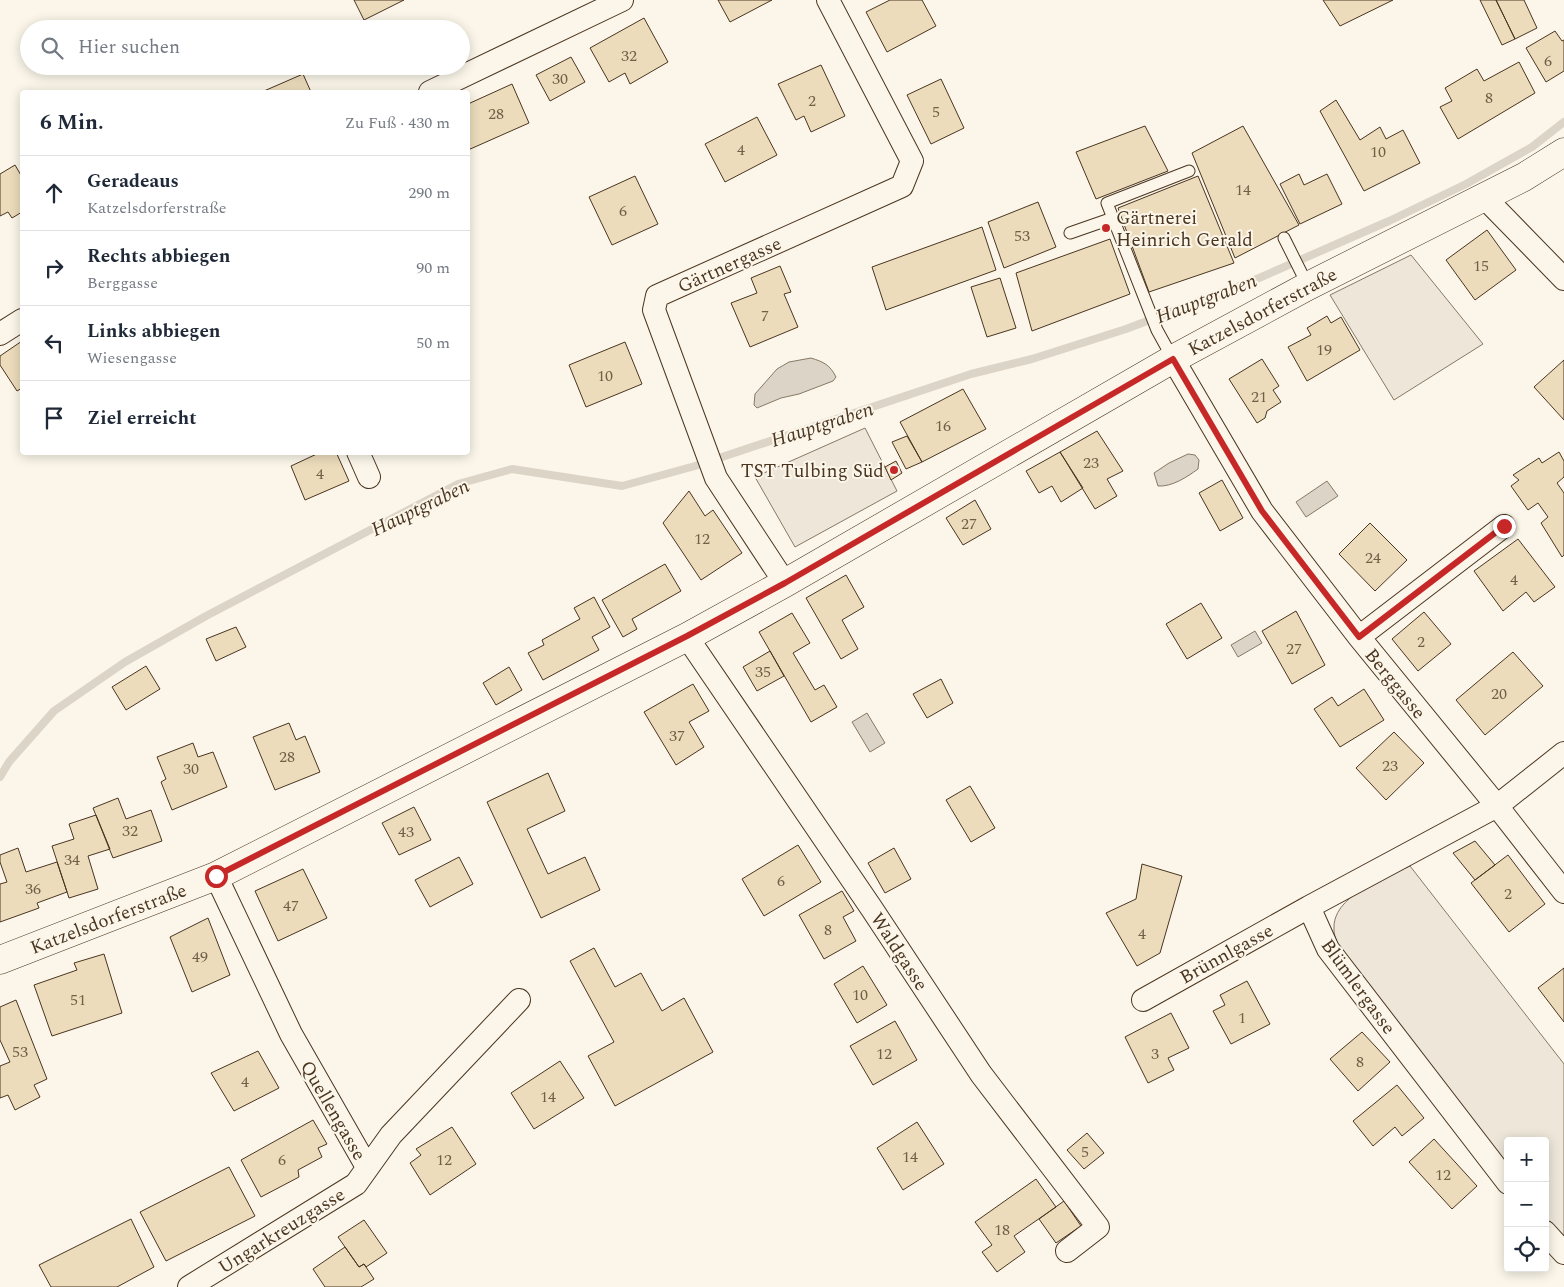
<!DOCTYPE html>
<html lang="de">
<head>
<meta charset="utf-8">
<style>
	body { margin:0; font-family:Spectral,serif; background:#f2f2f3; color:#1f2937 }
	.controls { position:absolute; right:15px; bottom:15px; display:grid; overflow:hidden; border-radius:5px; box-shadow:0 2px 12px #0003 }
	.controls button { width:45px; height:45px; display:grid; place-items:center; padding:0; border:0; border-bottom:1px solid #e0e1e3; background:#fff; color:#1f2937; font:25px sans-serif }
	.stop { position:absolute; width:15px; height:15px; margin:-11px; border:4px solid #c62828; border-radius:50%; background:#fff }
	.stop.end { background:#c62828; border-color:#fff; box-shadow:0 1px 5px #0008 }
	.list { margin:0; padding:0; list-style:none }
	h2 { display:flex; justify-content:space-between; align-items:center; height:65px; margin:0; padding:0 20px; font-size:21px }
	h2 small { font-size:16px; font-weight:400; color:#747a83 }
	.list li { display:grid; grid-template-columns:32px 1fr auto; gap:15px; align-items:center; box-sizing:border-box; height:75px; padding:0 20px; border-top:1px solid #e0e1e3 }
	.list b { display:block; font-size:19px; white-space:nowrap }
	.list p { margin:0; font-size:16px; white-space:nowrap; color:#747a83 }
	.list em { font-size:16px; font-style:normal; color:#747a83 }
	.icon { flex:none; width:28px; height:28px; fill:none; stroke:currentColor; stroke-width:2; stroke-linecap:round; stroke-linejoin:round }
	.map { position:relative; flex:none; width:1564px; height:1287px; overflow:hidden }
	.search { position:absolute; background:#fff; box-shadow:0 2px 12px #0003; left:20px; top:20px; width:450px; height:55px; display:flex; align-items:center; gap:12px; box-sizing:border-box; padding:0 18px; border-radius:28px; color:#747a83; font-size:19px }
	.panel { position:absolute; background:#fff; box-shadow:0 2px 12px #0003; left:20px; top:90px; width:450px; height:365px; border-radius:5px }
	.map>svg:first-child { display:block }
	.green { fill:#ede6d9; stroke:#887966 }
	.water { fill:#dcd4c6; stroke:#887966 }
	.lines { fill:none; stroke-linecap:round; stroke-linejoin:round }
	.stream { stroke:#dcd4c6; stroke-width:8 }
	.building { fill:#ecdcbc; stroke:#4a3520 }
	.lane-casing { stroke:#4a3520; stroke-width:13 }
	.street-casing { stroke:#4a3520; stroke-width:24 }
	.secondary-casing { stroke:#4a3520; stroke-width:29 }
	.lane { stroke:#fbf6e9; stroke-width:11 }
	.street { stroke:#fbf6e9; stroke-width:22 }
	.secondary { stroke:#fbf6e9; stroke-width:28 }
	.route { stroke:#c62828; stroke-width:6 }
	.poi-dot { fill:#c62828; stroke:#fbf6e9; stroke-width:2 }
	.labels { text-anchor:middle; stroke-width:4; stroke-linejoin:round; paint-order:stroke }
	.number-label { font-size:16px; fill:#725f47 }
	.poi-label { font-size:19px; fill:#4a3520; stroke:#fbf6e9; text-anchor:start }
	.street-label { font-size:19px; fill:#4a3520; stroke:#fbf6e9 }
	.water-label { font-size:20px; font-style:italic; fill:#4a3520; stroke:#fbf6e9 }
</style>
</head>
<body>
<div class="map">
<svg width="1564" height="1287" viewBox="0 0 1564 1287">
	<rect width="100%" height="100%" fill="#fbf6e9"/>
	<path class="green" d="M1411,255L1483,344L1394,400L1330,295Z
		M865,428L897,491L795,547L755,477Z
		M1410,866L1564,1064V1240L1545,1217V1141H1508V1171L1341,953C1339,946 1334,937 1334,930C1331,896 1385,878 1410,866Z"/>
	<path class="water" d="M811,358C824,362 830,365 836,377L833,381L799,394L781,398L757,408L754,405L755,394L777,369L789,362Z
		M1188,454L1195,455L1199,460L1198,469C1187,477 1172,487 1158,486L1154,473L1169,463Z
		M1327,481L1338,496L1306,517L1296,502Z
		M1255,631L1262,643L1238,657L1231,645Z
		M867,713L885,743L870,752L852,722Z"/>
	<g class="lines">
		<path class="stream" d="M0,777L9,762L54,711L125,662L206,616L458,484L512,469L622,486L695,466L971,374L1032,359L1126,329L1250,282L1389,221L1466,184L1532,147L1564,122"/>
	</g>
	<path class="building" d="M354,0H404L364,20Z
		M718,0H772L730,22Z
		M890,0H922L936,26L887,52L866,12Z
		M1323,0H1393L1340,26Z
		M1480,0H1496L1515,39L1502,45Z
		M1496,0H1524L1537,28L1515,39Z
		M644,18L668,62L630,84L625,73L609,82L590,48Z
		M1555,31L1562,41L1564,40V71L1546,82L1526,48Z
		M571,57L585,82L550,101L536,75Z
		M1519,62L1535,93L1458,139L1440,107L1452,101L1445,88L1477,69L1484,81Z
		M821,65L845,116L811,132L804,116L796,120L778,84Z
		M303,74L311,92H265L264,91Z
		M941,79L964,128L931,144L907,95Z
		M512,84L529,123L468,150V104Z
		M1336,100L1360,140L1380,127L1386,139L1403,130L1420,163L1364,191L1320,111Z
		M757,117L777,155L725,182L705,144Z
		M1145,126L1168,171L1096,199L1076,152Z
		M1243,126L1299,225L1235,258L1192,153Z
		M15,165L22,177V212L12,218L8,212L0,216V174Z
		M1299,174L1304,185L1327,174L1342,204L1300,224L1280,184Z
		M635,176L658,224L612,245L589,197Z
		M1198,176L1234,263L1149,292L1118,208Z
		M1038,202L1056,247L1004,268L988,222Z
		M982,227L996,270L886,310L872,267Z
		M1487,230L1516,270L1475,300L1446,260Z
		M1110,239L1130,294L1032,331L1016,273Z
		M780,266L791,292L784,294L798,327L750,347L731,303L757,293L751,278Z
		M1000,278L1016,328L987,337L971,287Z
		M1327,316L1331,323L1341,317L1360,350L1307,381L1288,347L1311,335L1307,328Z
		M22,341V388L17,391L0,365V356Z
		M625,342L642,384L586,407L569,365Z
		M1262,359L1279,386L1273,390L1281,402L1267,411L1265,418L1257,423L1229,379Z
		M1564,360V420L1534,387Z
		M963,389L986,429L922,462L900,422Z
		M1097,431L1123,471L1107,479L1117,496L1095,509L1060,452Z
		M907,436L922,462L906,469L892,442Z
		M321,452H336L349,481L305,500L291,466Z
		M1060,452L1083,488L1061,502L1052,486L1039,493L1026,471Z
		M1559,452L1564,461V477L1557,483L1564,493V555L1562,557L1541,523L1548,517L1538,503L1528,510L1511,486L1519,480L1513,475L1539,458L1542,463Z
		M896,461L902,473L891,480L885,467Z
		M1222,480L1243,518L1220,531L1199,493Z
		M689,491L705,516L713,510L742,553L701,580L663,523Z
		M975,500L991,529L963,545L946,518Z
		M1370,523L1407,560L1375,591L1339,554Z
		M1518,539L1555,587L1534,602L1526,592L1503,611L1474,571Z
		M665,564L681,591L632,619L637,629L623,637L602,600Z
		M846,575L864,607L842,620L858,649L841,659L806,598Z
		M594,597L610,627L592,637L599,650L543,680L528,653L544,645L542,640L580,619L574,608Z
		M1201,603L1222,638L1187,659L1166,624Z
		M1296,611L1325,665L1292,684L1262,631Z
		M1424,612L1451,644L1418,671L1392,639Z
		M792,613L810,643L793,653L815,690L824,685L837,707L811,722L759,632Z
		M236,627L246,647L216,661L206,639Z
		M770,651L784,676L757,691L743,667Z
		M1513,652L1543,686L1485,735L1456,700Z
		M146,666L160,689L126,710L112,687Z
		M509,667L522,690L496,705L483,683Z
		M941,679L953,703L927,718L913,694Z
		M693,684L709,711L689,722L704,747L676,765L644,712Z
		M1364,689L1384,720L1340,747L1314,709L1332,697L1338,706Z
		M289,723L296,740L305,736L320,772L275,790L253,737Z
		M1394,732L1424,763L1386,800L1356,768Z
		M193,743L198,757L213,752L227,787L172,810L161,782L166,779L157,757Z
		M548,773L565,811L527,829L548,874L585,857L600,890L541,918L487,802Z
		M970,786L995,828L971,842L946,800Z
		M118,798L126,819L151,810L162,841L113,858L93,808Z
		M414,807L431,840L399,855L382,823Z
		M96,815L110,849L88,856L98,889L69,898L52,846L74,839L69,824Z
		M1475,841L1495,865L1475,880L1453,853Z
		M798,845L821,882L764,916L742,879Z
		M18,848L26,872L57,862L67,892L37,903L39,908L0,922V884L7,882L0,862V855Z
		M894,848L911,879L885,893L868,863Z
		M1508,855L1545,904L1509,932L1471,883Z
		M459,857L473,884L430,907L415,880Z
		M1142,864L1182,876L1160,953L1137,966L1106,913L1136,899Z
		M303,869L327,918L278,941L255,891Z
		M842,891L854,911L843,917L856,941L824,959L799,915Z
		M208,918L230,975L192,992L170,937Z
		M594,948L615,987L641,973L662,1011L684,998L713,1052L615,1106L588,1056L614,1042L570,961Z
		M104,954L122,1013L52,1036L34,985L77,970L74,963Z
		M863,966L887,1005L857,1023L834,984Z
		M1564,968V1022L1538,988Z
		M1247,981L1270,1024L1231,1044L1213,1011L1225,1005L1220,995Z
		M16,1000L47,1079L34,1085L40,1097L15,1110L8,1095L0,1098V1066L10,1062L0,1040V1007Z
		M1171,1013L1189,1048L1168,1058L1174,1070L1148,1083L1125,1037Z
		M895,1021L917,1060L873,1085L850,1046Z
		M1362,1032L1390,1062L1358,1091L1330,1059Z
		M258,1051L279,1088L234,1111L211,1073Z
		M560,1061L584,1098L534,1129L511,1093Z
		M1397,1085L1424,1118L1402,1136L1395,1127L1373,1146L1353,1121Z
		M313,1120L327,1144L318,1148L322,1157L298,1170L299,1177L261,1197L241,1160Z
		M917,1122L944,1164L903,1190L877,1148Z
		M452,1127L476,1164L430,1195L410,1163L421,1155L416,1149Z
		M1087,1133L1104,1153L1084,1169L1067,1150Z
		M1434,1139L1477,1186L1452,1209L1409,1162Z
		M229,1167L255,1216L166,1261L140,1212Z
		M1036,1179L1056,1207L1014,1236L1025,1252L997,1272L982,1252L992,1245L975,1222Z
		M1064,1201L1081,1226L1056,1243L1039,1219Z
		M131,1219L154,1267L117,1287H51L39,1265Z
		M364,1220L387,1253L366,1267L364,1264L359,1267L338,1237Z
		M345,1247L359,1267L364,1264L374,1279L361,1287H325L313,1269Z"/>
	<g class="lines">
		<g class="lane-casing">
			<path id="lane" d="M1070,233L1113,218
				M1284,238L1308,286
				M1173,359L1157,330L1107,203L1189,171"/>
		</g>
		<g class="street-casing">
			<path id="street" d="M430,92L622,0
				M1484,197L1564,279
				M0,334L22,320
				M1173,359L1262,511L1359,637L1497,806L1564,753
				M358,452L369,477
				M785,583L716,478L654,310L657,296L902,186L912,161L828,0
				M687,637L872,909L981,1074L1098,1227L1067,1251
				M1359,637L1504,526
				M216,876L291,1034L367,1167
				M1143,1000L1309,907
				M1508,1183L1328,949L1309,907L1497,806L1564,892
				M1545,1232L1564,1253
				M189,1287L356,1184L391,1135L519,1000"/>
		</g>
		<g class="secondary-casing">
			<path id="secondary" d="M0,960L216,876L687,637L785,583L1173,359L1308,286L1524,177L1564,152"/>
		</g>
		<use href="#lane" class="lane"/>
		<use href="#street" class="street"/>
		<use href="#secondary" class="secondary"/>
	</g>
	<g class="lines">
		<path class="route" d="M216,876L687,636L785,583L1173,359L1262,511L1359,637L1504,526"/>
	</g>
	<g class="poi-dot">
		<circle cx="1106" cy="228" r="5"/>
		<circle cx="894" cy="470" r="5"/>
	</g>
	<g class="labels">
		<g class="number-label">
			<text x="629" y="61">32</text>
			<text x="1548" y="66">6</text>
			<text x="560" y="84">30</text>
			<text x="1489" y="103">8</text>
			<text x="812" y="106">2</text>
			<text x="936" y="117">5</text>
			<text x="496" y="119">28</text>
			<text x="741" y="155">4</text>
			<text x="1378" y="157">10</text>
			<text x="1243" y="195">14</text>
			<text x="623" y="216">6</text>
			<text x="1022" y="241">53</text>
			<text x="1481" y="271">15</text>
			<text x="765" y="321">7</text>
			<text x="1324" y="355">19</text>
			<text x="605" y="381">10</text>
			<text x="1259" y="402">21</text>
			<text x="943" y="431">16</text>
			<text x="1091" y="468">23</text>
			<text x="320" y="479">4</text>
			<text x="969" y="529">27</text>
			<text x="702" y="544">12</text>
			<text x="1373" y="563">24</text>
			<text x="1514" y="585">4</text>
			<text x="1421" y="647">2</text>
			<text x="1294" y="654">27</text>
			<text x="763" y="677">35</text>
			<text x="1499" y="699">20</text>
			<text x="677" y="741">37</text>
			<text x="287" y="762">28</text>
			<text x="1390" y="771">23</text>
			<text x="191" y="774">30</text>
			<text x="130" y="836">32</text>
			<text x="406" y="837">43</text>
			<text x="72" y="865">34</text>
			<text x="781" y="886">6</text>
			<text x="33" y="894">36</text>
			<text x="1508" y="899">2</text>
			<text x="291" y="911">47</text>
			<text x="828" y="935">8</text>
			<text x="1142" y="939">4</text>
			<text x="200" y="962">49</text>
			<text x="860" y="1000">10</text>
			<text x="78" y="1005">51</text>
			<text x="1242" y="1023">1</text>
			<text x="20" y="1057">53</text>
			<text x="884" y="1059">12</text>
			<text x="1155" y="1059">3</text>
			<text x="1360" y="1067">8</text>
			<text x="245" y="1087">4</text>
			<text x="548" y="1102">14</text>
			<text x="1085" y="1157">5</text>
			<text x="910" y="1162">14</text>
			<text x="282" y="1165">6</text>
			<text x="444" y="1165">12</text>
			<text x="1443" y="1180">12</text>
			<text x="1002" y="1235">18</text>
		</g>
		<g class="poi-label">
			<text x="1116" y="224">Gärtnerei<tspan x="1116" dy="22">Heinrich Gerald</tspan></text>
			<text x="884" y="477" text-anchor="end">TST Tulbing Süd</text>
		</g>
		<g class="street-label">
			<text transform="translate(729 264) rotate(-24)" y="7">Gärtnergasse</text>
			<text transform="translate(1262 311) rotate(-28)" y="7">Katzelsdorferstraße</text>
			<text transform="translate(1396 683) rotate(51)" y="7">Berggasse</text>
			<text transform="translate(108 918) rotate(-21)" y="7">Katzelsdorferstraße</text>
			<text transform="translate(900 951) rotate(57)" y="7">Waldgasse</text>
			<text transform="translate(1226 953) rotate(-29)" y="7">Brünnlgasse</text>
			<text transform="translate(1359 986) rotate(54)" y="7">Blümlergasse</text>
			<text transform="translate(334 1110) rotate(60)" y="7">Quellengasse</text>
			<text transform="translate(281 1230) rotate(-32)" y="7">Ungarkreuzgasse</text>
		</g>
		<g class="water-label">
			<text transform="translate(1206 298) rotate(-21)" y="7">Hauptgraben</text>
			<text transform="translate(822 424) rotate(-18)" y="7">Hauptgraben</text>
			<text transform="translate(420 507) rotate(-26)" y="7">Hauptgraben</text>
		</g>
	</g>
</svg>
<div class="controls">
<button>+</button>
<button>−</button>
<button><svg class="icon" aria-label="locate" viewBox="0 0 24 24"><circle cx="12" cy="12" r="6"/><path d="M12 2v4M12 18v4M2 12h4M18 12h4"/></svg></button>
</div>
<div class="stop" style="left:216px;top:876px"></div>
<div class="stop end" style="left:1504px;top:526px"></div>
<div class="search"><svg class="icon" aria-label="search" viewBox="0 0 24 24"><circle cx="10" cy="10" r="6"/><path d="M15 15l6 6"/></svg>Hier suchen</div>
<section class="panel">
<h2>6 Min.<small>Zu Fuß · 430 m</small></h2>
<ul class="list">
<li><svg class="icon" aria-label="ahead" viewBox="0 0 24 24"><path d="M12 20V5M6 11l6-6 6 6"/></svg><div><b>Geradeaus</b><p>Katzelsdorferstraße</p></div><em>290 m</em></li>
<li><svg class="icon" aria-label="right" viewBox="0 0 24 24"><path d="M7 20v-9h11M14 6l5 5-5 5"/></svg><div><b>Rechts abbiegen</b><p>Berggasse</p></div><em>90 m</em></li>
<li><svg class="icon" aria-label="left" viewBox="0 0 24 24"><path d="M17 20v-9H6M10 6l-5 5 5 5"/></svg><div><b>Links abbiegen</b><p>Wiesengasse</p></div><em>50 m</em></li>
<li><svg class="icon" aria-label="arrive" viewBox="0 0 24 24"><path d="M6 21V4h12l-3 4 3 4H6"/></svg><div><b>Ziel erreicht</b></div></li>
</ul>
</section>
</div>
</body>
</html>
